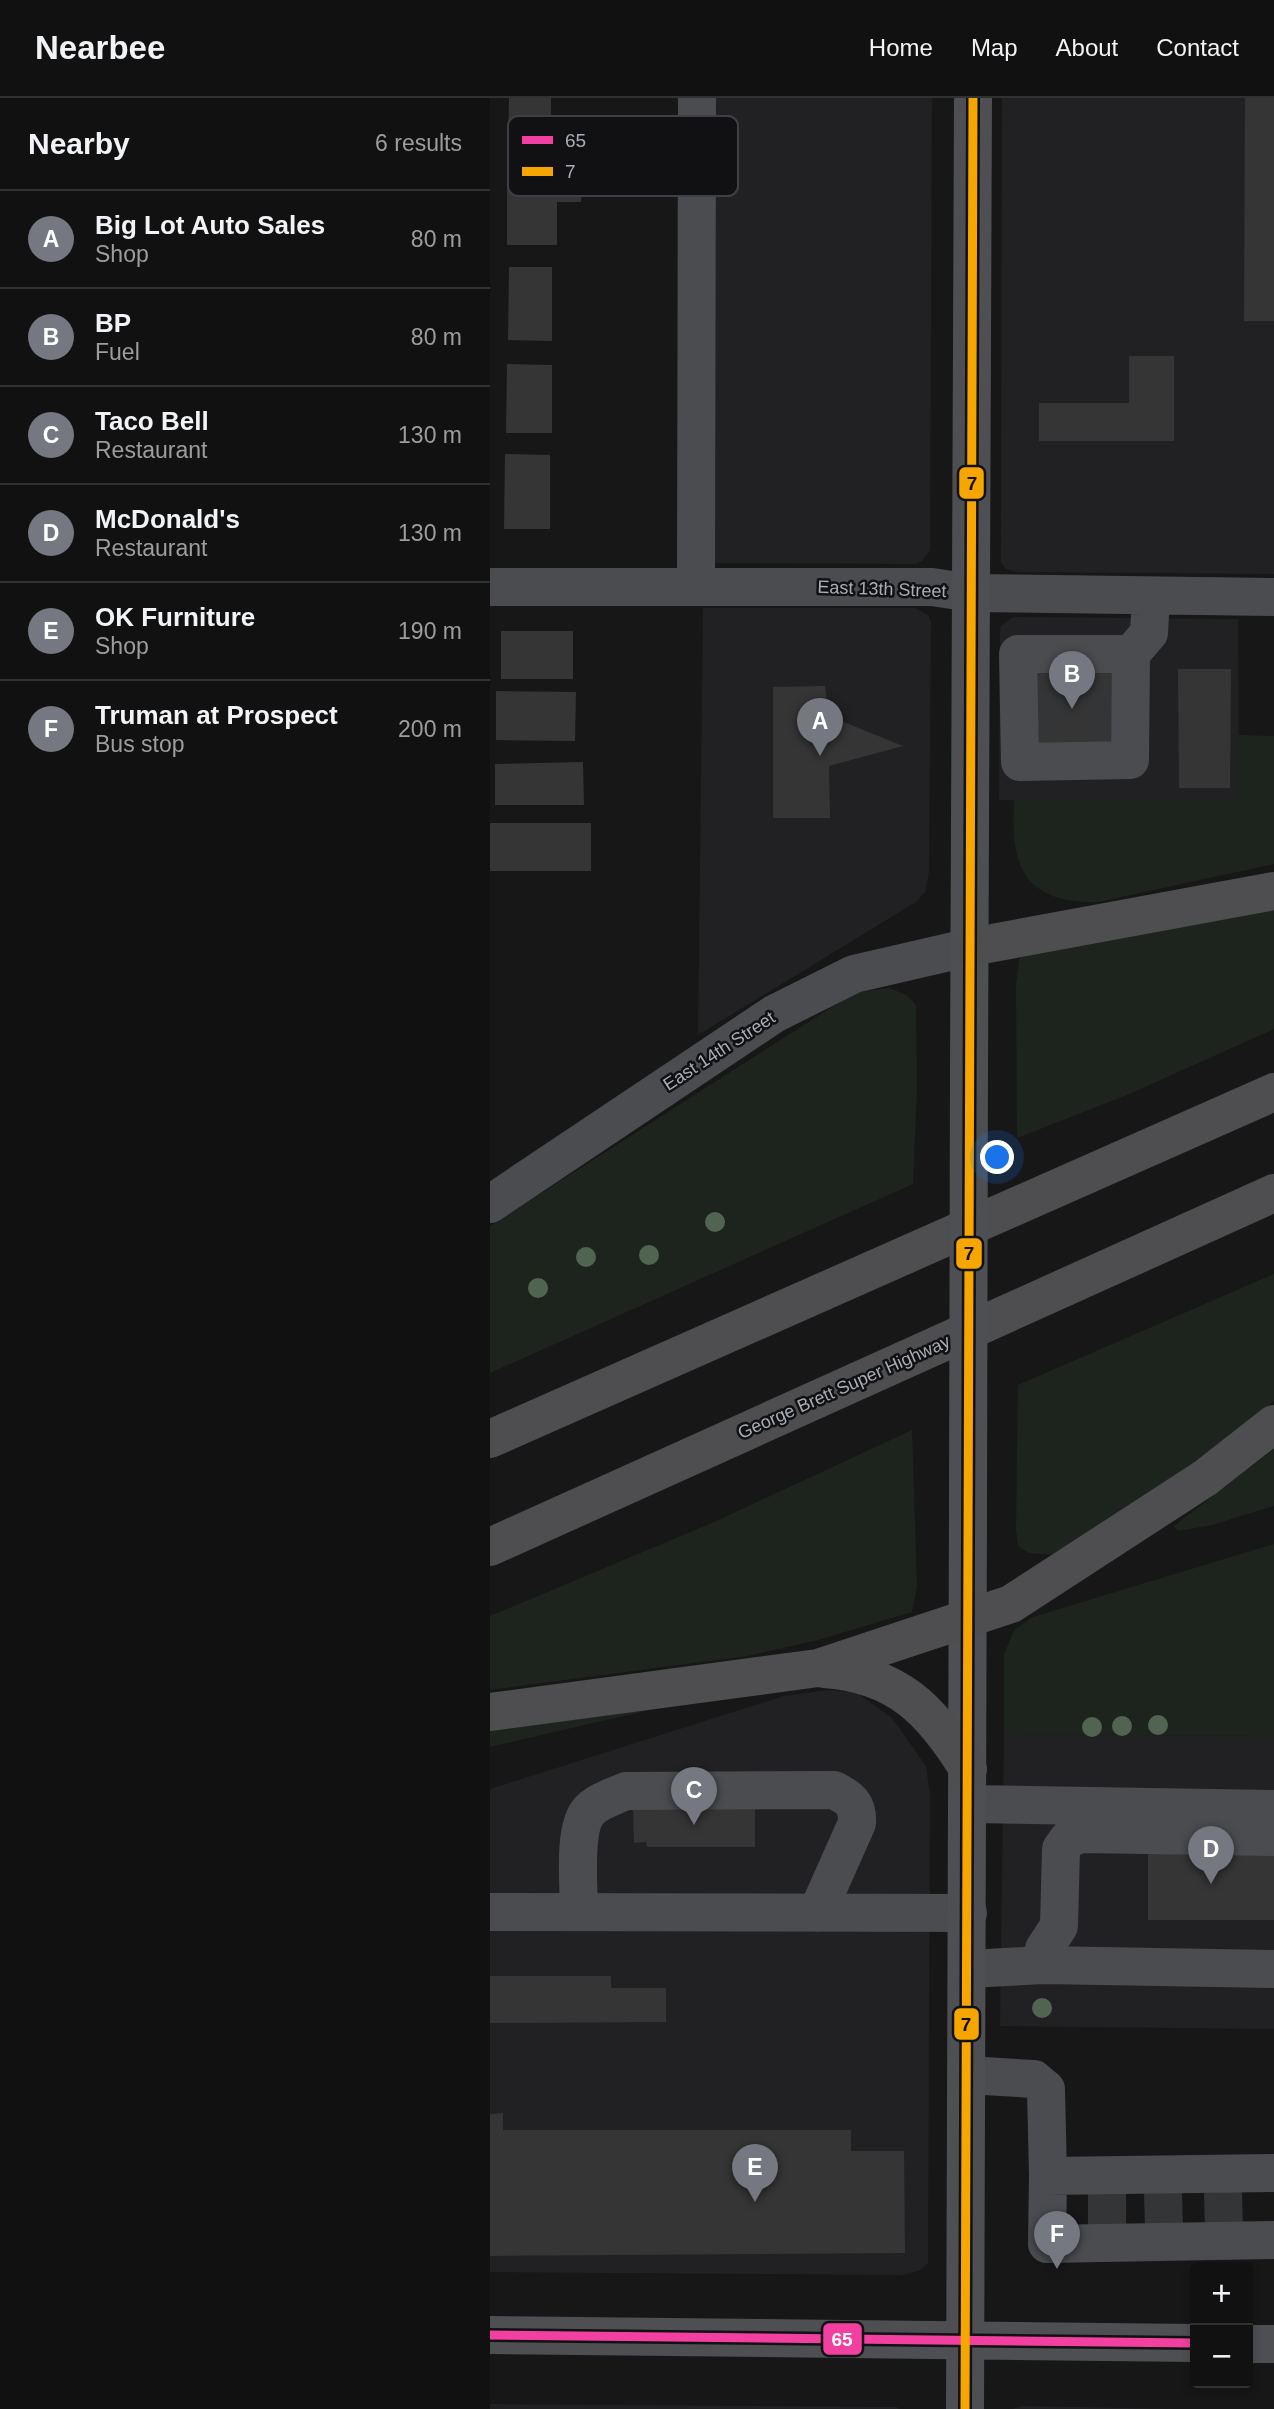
<!DOCTYPE html>
<html lang="en">
<head>
<meta charset="utf-8">
<style>
	body { margin:0; font-family:Helvetica,sans-serif; background:#1a1a1a; color:#f1f3f6 }
	.controls { position:absolute; right:21px; bottom:21px; display:grid; overflow:hidden; border-radius:7px; box-shadow:0 4px 10px #0003 }
	.controls button { width:63px; height:63px; display:grid; place-items:center; padding:0; border:0; border-bottom:2px solid #303131; background:#111; color:#f1f3f6; font:35px sans-serif }
	.you { position:absolute; left:508px; top:1060px; width:24px; height:24px; margin:-18px; border:5px solid #fff; border-radius:50%; background:#1a73e8; box-shadow:0 0 0 10px #1a73e833 }
	.badge { display:grid; place-items:center; width:46px; height:46px; border-radius:50%; background:#757880; color:#fff; font-size:23px; font-weight:700 }
	.pin { position:absolute; translate:-50% -58px; filter:drop-shadow(0 2px 4px #0008) }
	.pin::after { content:''; position:absolute; top:37px; width:24px; height:21px; background:inherit; clip-path:polygon(0 0,100% 0,50% 100%) }
	.list { margin:0; padding:0; list-style:none }
	h2 { display:flex; justify-content:space-between; align-items:center; height:91px; margin:0; padding:0 28px; font-size:30px }
	h2 small { font-size:23px; font-weight:400; color:#9c9d9f }
	.list li { display:grid; grid-template-columns:46px 1fr auto; gap:21px; align-items:center; box-sizing:border-box; height:98px; padding:0 28px; border-top:2px solid #303131 }
	.list b { display:block; font-size:26px; white-space:nowrap }
	.list p { margin:0; font-size:23px; white-space:nowrap; color:#9c9d9f }
	.list em { font-size:23px; font-style:normal; color:#9c9d9f }
	.map { position:relative; flex:none; width:784px; height:2311px; overflow:hidden }
	header { display:flex; align-items:center; gap:42px; box-sizing:border-box; height:98px; padding:0 35px; background:#111; border-bottom:2px solid #303131 }
	header strong { font-size:33px }
	nav { display:flex; gap:38px; margin-inline-start:auto; font-size:24px }
	main { display:flex }
	aside { flex:1; background:#111 }
	.map>svg:first-child { display:block }
	.built { fill:#212123 }
	.green { fill:#1d241e }
	.building { fill:#353536 }
	.lines { fill:none; stroke-linecap:round; stroke-linejoin:round }
	.minor-tunnel { stroke:#343537; stroke-width:38; stroke-dasharray:38 19; stroke-linecap:butt }
	.minor { stroke:#4b4c50; stroke-width:38 }
	.major { stroke:#4d4f52; stroke-width:38 }
	.highway { stroke:#4e4e51; stroke-width:38 }
	.major-bridge { stroke:#4d4f52; stroke-width:38 }
	.bus-1-casing { stroke:#111113; stroke-width:14 }
	.bus-2-casing { stroke:#111113; stroke-width:14 }
	.bus-1 { stroke:#f240a1; stroke-width:9 }
	.bus-2 { stroke:#f7a600; stroke-width:9 }
	.tree { fill:#506451 }
	.labels { text-anchor:middle; stroke-width:5; stroke-linejoin:round; paint-order:stroke }
	.street-label { font-size:18px; fill:#a8adb8; stroke:#111113 }
	.key { fill:#111113; stroke:#3e4045; stroke-width:2 }
	.key-label { font-size:19px; fill:#a8adb8 }
	.line-badge { stroke:#111113; stroke-width:2.5 }
	.badge-label { font-size:19px; text-anchor:middle; font-weight:bold; fill:#fff }
	.pale-badge-label { font-size:19px; text-anchor:middle; font-weight:bold; fill:#111 }
</style>
</head>
<body>
<header>
<strong>Nearbee</strong>
<nav><a>Home</a><a>Map</a><a>About</a><a>Contact</a></nav>
</header>
<main>
<aside>
<h2>Nearby<small>6 results</small></h2>
<ul class="list">
<li><span class="badge">A</span><div><b>Big Lot Auto Sales</b><p>Shop</p></div><em>80 m</em></li>
<li><span class="badge">B</span><div><b>BP</b><p>Fuel</p></div><em>80 m</em></li>
<li><span class="badge">C</span><div><b>Taco Bell</b><p>Restaurant</p></div><em>130 m</em></li>
<li><span class="badge">D</span><div><b>McDonald's</b><p>Restaurant</p></div><em>130 m</em></li>
<li><span class="badge">E</span><div><b>OK Furniture</b><p>Shop</p></div><em>190 m</em></li>
<li><span class="badge">F</span><div><b>Truman at Prospect</b><p>Bus stop</p></div><em>200 m</em></li>
</ul>
</aside>
<div class="map">
<svg width="784" height="2311" viewBox="0 0 784 2311">
	<rect width="100%" height="100%" fill="#171717"/>
	<path class="built" d="M222,0H442L440,452L432,463L426,466L216,465Z
		M512,0H784V476L528,474L516,471L511,464Z
		M213,510H425L438,517L441,524L439,774L435,794L426,804L208,937Z
		M523,519L748,521L749,702H509L510,536L511,528Z
		M338,1592L367,1595L402,1620L436,1668L440,1697L438,2165L431,2172L413,2177L0,2174V1691L294,1598Z
		M514,1636L784,1638V1931L510,1928Z
		M0,2306L407,2309L409,2311H0Z
		M532,2308L689,2311H522Z"/>
	<path class="green" d="M748,637L784,638V766L608,804C534,805 520,769 524,702H748Z
		M784,805V931L637,997L527,1040L526,887L530,854Z
		M399,890L417,897L426,907L427,991L423,1086L0,1275V1128L353,902L370,894Z
		M784,1176V1303L613,1439L569,1457L539,1455L528,1448L526,1431L528,1287Z
		M422,1332L427,1488L422,1514L328,1542L257,1558L0,1592V1518L222,1425Z
		M784,1351V1408L722,1427L688,1433L684,1428Z
		M784,1446V1638L514,1636V1556L524,1532L543,1519Z
		M164,1611L8,1647L0,1649V1628Z"/>
	<path class="building" d="M19,0H61V48L18,47Z
		M755,0H784V223H754Z
		M17,76H66V86H92L91,104H67V147H17Z
		M19,169H62V243L18,242Z
		M639,258H684V343H549V305H639Z
		M17,266L62,267V335H16Z
		M15,356L60,357V431H14Z
		M11,533H83V581H11Z
		M536,568H627L628,653H537Z
		M688,571H741L740,690H689Z
		M335,588L339,618L413,648L339,668L340,720H283V589Z
		M6,593L86,594L85,643L6,642Z
		M93,664L94,707H5V666Z
		M0,725H101V773H0Z
		M265,1701V1749H157L156,1744L144,1745L143,1710Z
		M658,1749H784V1822H658Z
		M0,1878H121V1890H176V1924L0,1925Z
		M13,2015V2032H361V2053H414L415,2155L0,2158V2016Z"/>
	<g class="lines">
		<path class="minor-tunnel" d="M537,611H628
			M673,2094L674,2130
			M733,2094L734,2132
			M617,2130V2093"/>
		<path class="minor" d="M0,489H442L482,495L784,499
			M206,489L207,0
			M641,556H528L530,664L640,662L641,556L659,535L661,498
			M0,1106L284,916L364,876L481,849
			M478,1706L784,1711
			M89,1813C89,1789 83,1733 98,1714C106,1704 124,1698 136,1693L344,1692C360,1700 368,1706 367,1725L327,1815
			M0,1814L478,1815
			M554,1851L569,1828L571,1751L578,1741L591,1736L784,1739
			M478,1871L554,1867L784,1871
			M477,1977L544,1981L556,1991L558,2078
			M784,2075L558,2078L557,2146L784,2142"/>
		<path class="major" d="M479,970L483,0
			M0,2237L705,2245
			M758,2246H784
			M475,2311L478,1410"/>
		<path class="highway" d="M481,849L784,793
			M0,1341L784,994
			M0,1449L784,1095
			M334,1571C407,1576 442,1612 478,1671
			M0,1614L328,1570L521,1506L715,1380L784,1326"/>
		<path class="major-bridge" d="M478,1410L479,970"/>
		<g class="bus-1-casing">
			<path id="bus-1" d="M0,2237L705,2245"/>
		</g>
		<g class="bus-2-casing">
			<path id="bus-2" d="M475,2311L483,0"/>
		</g>
		<use href="#bus-1" class="bus-1"/>
		<use href="#bus-2" class="bus-2"/>
	</g>
	<g class="tree">
		<circle cx="225" cy="1124" r="10"/>
		<circle cx="159" cy="1157" r="10"/>
		<circle cx="96" cy="1159" r="10"/>
		<circle cx="48" cy="1190" r="10"/>
		<circle cx="668" cy="1627" r="10"/>
		<circle cx="632" cy="1628" r="10"/>
		<circle cx="602" cy="1629" r="10"/>
		<circle cx="552" cy="1910" r="10"/>
	</g>
	<g class="labels">
		<g class="street-label">
			<text transform="translate(392 491) rotate(2)" y="6">East 13th Street</text>
			<text transform="translate(229 953) rotate(-33)" y="6">East 14th Street</text>
			<text transform="translate(354 1289) rotate(-24)" y="6">George Brett Super Highway</text>
		</g>
	</g>
	<rect x="18" y="18" width="230" height="80" rx="10" class="key"/>
	<rect x="32" y="38" width="31" height="8" fill="#f240a1"/>
	<rect x="32" y="69" width="31" height="9" fill="#f7a600"/>
	<g class="key-label">
		<text x="75" y="49">65</text>
		<text x="75" y="80">7</text>
	</g>
	<g class="line-badge">
		<rect x="468" y="368" width="27" height="34" rx="7" fill="#f7a600"/>
		<rect x="465" y="1139" width="28" height="33" rx="7" fill="#f7a600"/>
		<rect x="463" y="1909" width="27" height="34" rx="7" fill="#f7a600"/>
		<rect x="332" y="2224" width="41" height="34" rx="7" fill="#f240a1"/>
	</g>
	<g class="badge-label">
		<text x="352" y="2248">65</text>
	</g>
	<g class="pale-badge-label">
		<text x="482" y="392">7</text>
		<text x="479" y="1162">7</text>
		<text x="476" y="1933">7</text>
	</g>
</svg>
<div class="controls">
<button>+</button>
<button>−</button>
</div>
<div class="you"></div>
<div class="pin badge" style="left:330px;top:658px">A</div>
<div class="pin badge" style="left:582px;top:611px">B</div>
<div class="pin badge" style="left:204px;top:1727px">C</div>
<div class="pin badge" style="left:721px;top:1786px">D</div>
<div class="pin badge" style="left:265px;top:2104px">E</div>
<div class="pin badge" style="left:567px;top:2171px">F</div>
</div>
</main>
</body>
</html>
